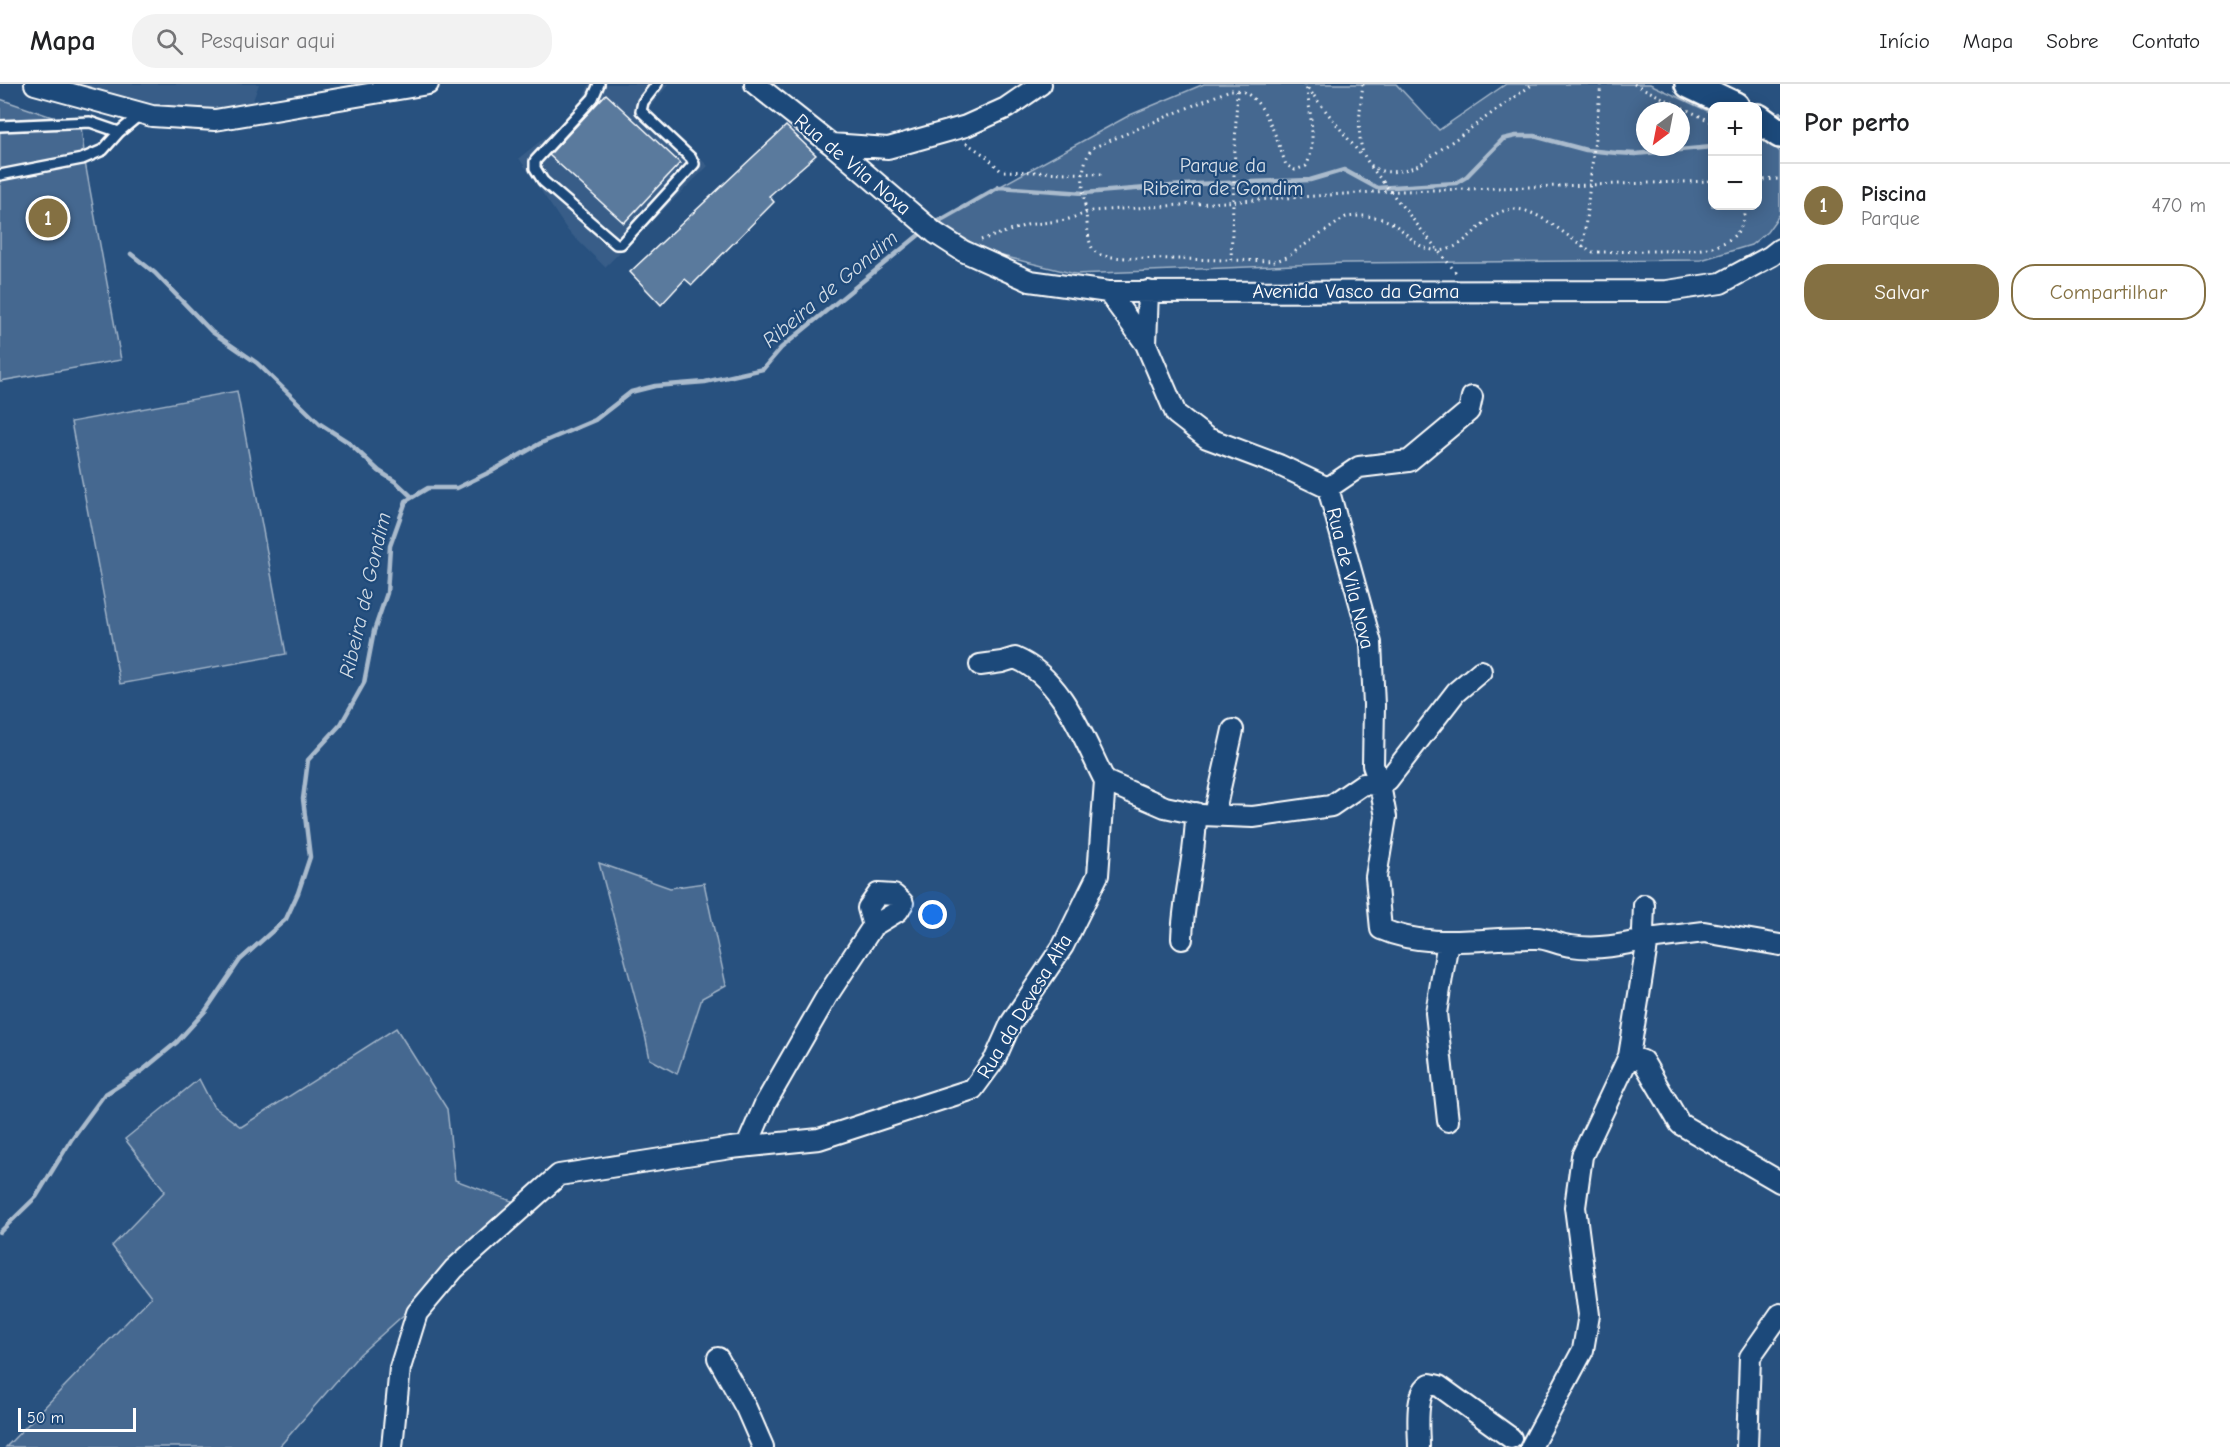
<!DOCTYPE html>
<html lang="pt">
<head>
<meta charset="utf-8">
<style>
	body { margin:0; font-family:"Comic Neue",sans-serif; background:#f2f2f2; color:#202124 }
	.controls { position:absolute; right:18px; top:18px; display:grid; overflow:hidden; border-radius:12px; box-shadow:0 3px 15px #0003 }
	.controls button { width:54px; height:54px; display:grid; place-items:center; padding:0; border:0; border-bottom:2px solid #e0e0e0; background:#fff; color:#202124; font:30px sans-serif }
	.compass { position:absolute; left:1636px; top:18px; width:54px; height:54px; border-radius:50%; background:#fff; box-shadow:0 3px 15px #0003; rotate:212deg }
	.scale { position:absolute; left:18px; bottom:15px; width:118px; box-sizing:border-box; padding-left:6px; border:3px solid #fff; border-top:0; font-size:16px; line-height:21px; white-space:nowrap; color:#fff; -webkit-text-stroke:4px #1f4a7a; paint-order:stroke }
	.you { position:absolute; left:933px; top:831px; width:21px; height:21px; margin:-15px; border:4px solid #fff; border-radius:50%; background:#1a73e8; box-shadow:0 0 0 9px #1a73e833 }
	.badge { display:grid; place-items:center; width:39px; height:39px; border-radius:50%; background:#847042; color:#fff; font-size:20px; font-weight:700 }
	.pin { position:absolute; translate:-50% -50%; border:3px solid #fff; box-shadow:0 2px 6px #0006 }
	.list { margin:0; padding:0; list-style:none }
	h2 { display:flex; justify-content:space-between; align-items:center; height:78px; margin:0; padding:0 24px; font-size:26px }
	h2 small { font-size:20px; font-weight:400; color:#757577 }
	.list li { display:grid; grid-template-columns:39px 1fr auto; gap:18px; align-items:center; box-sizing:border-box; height:84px; padding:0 24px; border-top:2px solid #e0e0e0 }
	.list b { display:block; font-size:22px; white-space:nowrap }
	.list p { margin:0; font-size:20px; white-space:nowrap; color:#757577 }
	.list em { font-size:20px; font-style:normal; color:#757577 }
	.actions { display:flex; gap:12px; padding:18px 24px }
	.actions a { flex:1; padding:14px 0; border:2px solid #847042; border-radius:24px; text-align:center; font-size:21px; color:#847042 }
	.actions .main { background:#847042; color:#fff }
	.icon { flex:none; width:33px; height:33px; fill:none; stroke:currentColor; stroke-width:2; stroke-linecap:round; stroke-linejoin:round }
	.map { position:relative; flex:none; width:1780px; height:1363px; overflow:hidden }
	header { display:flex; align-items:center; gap:36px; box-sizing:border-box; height:84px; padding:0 30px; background:#fff; border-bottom:2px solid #e0e0e0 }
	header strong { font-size:28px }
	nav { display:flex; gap:33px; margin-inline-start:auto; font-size:21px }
	.search { width:420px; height:54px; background:#f2f2f2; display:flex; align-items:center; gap:15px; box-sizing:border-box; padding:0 21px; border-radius:24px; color:#757577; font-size:22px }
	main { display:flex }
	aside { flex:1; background:#fff }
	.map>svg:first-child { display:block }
	.built { fill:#375d88 }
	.green { fill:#446890; stroke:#a2b4c8; stroke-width:1.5; fill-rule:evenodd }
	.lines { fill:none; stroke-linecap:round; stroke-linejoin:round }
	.stream { stroke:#aabbcd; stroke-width:4.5 }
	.building { fill:#5a7a9d; stroke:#fff; stroke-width:1.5 }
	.lane-casing { stroke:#fff; stroke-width:14 }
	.street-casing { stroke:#fff; stroke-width:24 }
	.secondary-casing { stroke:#fff; stroke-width:32 }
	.path { stroke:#fff; stroke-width:3; stroke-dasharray:1.5 4.5; stroke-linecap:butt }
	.lane { stroke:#1f4a7a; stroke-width:9 }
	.street { stroke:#1f4a7a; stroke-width:20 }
	.secondary { stroke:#1f4a7a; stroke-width:27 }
	.path-bridge { stroke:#fff; stroke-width:3; stroke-dasharray:1.5 4.5; stroke-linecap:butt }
	.labels { text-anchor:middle; stroke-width:4.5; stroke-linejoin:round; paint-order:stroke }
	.street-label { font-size:20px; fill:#fff; stroke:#1f4a7a }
	.park-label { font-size:20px; fill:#dae1e9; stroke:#1f4a7a }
	.water-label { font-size:21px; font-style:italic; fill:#d4dde6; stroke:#1f4a7a }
</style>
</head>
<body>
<header>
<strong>Mapa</strong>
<div class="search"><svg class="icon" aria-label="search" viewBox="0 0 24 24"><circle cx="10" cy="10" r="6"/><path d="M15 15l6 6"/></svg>Pesquisar aqui</div>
<nav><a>Início</a><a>Mapa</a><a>Sobre</a><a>Contato</a></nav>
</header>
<main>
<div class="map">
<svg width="1780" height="1363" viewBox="0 0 1780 1363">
	<rect width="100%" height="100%" fill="#28517f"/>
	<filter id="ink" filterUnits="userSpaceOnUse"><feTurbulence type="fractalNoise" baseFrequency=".0167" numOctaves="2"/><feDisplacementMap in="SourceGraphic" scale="12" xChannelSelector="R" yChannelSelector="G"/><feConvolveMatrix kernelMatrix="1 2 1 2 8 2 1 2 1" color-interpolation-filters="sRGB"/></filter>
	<g filter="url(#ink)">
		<path class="built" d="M63,0H259L251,22L202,31L89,8Z
			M589,0H669L649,24L708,82L605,183L568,147L519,74L577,28Z"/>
		<path class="green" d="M1204,0H1396L1439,46L1506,0H1650L1712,29V122H1758V51L1766,54L1780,68V130L1767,148L1751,161L1701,176L1345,179L1075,190L986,168L937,137L1130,31ZM1645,27H1681V63H1645Z
			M0,15L81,43L86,84L121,276L0,297Z
			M237,307L286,570L120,600L71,338Z
			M599,779L670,804L704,799L726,901L702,914L677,990L650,975L645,951Z
			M396,944L447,1025L455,1096L525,1122L360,1270L279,1363H6L151,1213L112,1162L165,1107L125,1055L199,995L213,1022L241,1043Z"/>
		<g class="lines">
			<path class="stream" d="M1777,31L1780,29
				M1758,57L1766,54
				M932,141L999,103L1084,109L1197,100L1310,96L1344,86L1377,104L1456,99L1466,93L1503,55L1516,52H1534L1586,66L1617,69L1635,70L1712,63
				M131,170L155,189L212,248L257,279L320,340L348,358L379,387L396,398L412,413
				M0,1148L36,1113L71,1056L104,1011L143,986L177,958L206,926L240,876L286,835L298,809L310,773L303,715L308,676L341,640L364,599L374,547L387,509L390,462L406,417L428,404H457L492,387L541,359L595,336L631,308L655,302L705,298L763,285L781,264L925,146"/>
		</g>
		<path class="building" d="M606,10L680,79L624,139L549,71Z
			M786,42L816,71L769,112L774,118L692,201L685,195L661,221L630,188Z"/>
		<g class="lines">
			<g class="lane-casing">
				<path id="lane" d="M599,0L593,14L535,77V84L543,97L616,160H621L694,80L691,74L641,27L643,18L657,0
					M0,42L90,38L119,48
					M0,91L82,75L103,66L119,48L142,29"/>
			</g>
			<g class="street-casing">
				<path id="street" d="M35,0L152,32L215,36L428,0
					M755,0L831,60L935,149L963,167L1030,197L1108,208L1667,207L1721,199L1771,172L1780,165
					M831,60L888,64L966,42L1006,24L1041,0
					M1108,208L1146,260L1176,330L1207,354L1279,381L1328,404L1371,559L1374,621L1373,681L1380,701L1386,733L1376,793L1381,845C1429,866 1486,853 1536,854C1548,854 1559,861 1571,862C1598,866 1622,861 1648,855L1643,847L1644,821
					M1146,260L1148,207
					M1328,404L1359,383L1409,377L1469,327L1472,313
					M980,581L1002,578L1015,574C1063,594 1083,654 1105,697
					M1105,697L1165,723L1202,731L1253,733L1331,722L1363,700L1380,701
					M1380,701L1388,696L1456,608L1481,587
					M1214,731L1233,646
					M1182,855C1183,813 1196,772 1196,729
					M1629,972L1643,977L1680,1040L1780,1098
					M1448,1037L1436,929L1448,857
					M747,1062L765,1020L827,912L873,842L898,827L903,819L894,811L878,810L868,824L873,842
					M718,1274L746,1324L763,1363
					M392,1363L400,1284L417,1229L454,1185L559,1091L731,1064L819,1055L973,1005L995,975L1011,939L1063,862L1098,791L1105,697
					M1419,1363C1419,1346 1414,1309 1430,1300L1439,1302L1511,1354
					M1531,1363L1583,1266L1589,1231L1575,1123L1582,1072L1629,972L1648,855L1704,848L1780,861
					M1747,1363L1750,1273L1780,1230"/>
			</g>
			<g class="secondary-casing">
				<path id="secondary" d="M1689,0L1735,22
					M1758,34L1780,50"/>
			</g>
			<path class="path" d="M1363,0C1357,45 1350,109 1419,81L1533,0
				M1634,0L1712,38
				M1314,12L1361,71
				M966,59L986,72L1001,87L1104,90
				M1371,83L1383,98
				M1758,96L1780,95
				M1398,117L1458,191
				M1085,121C1082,100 1080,82 1092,64L1230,6C1234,6 1240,6 1244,8C1267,19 1278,59 1286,81L1295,86L1306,82C1318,60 1309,25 1306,0
				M1087,139C1090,172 1094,172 1126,174L1276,177L1287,173L1346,133C1364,131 1383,131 1399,144C1411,153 1416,163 1433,166C1471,173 1485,114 1526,127C1551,135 1570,156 1593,168C1615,168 1637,167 1659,167C1694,166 1744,170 1746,122
				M981,156L1027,141L1066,136L1092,127L1374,108L1712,97
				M1583,163L1601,0
				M1231,176L1237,7"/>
			<use href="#lane" class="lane"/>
			<use href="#street" class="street"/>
			<use href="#secondary" class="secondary"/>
			<path class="path-bridge" d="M1304,0L1314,12
				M1383,98L1398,117
				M1085,121L1087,139"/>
		</g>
	</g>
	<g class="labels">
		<g class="street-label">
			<text transform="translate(853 80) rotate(40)" y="7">Rua de Vila Nova</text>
			<text x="1356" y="214">Avenida Vasco da Gama</text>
			<text transform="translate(1351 494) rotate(76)" y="7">Rua de Vila Nova</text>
			<text transform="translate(1024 922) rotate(-59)" y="7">Rua da Devesa Alta</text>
		</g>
		<g class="park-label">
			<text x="1223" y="88">Parque da<tspan x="1223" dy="23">Ribeira de Gondim</tspan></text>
		</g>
		<g class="water-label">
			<text transform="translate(830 205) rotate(-40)" y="7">Ribeira de Gondim</text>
			<text transform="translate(365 511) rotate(-77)" y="7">Ribeira de Gondim</text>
		</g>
	</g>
</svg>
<div class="controls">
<button>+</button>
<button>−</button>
</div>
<svg class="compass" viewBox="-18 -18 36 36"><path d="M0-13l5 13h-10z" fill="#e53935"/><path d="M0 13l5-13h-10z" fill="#757577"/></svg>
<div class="scale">50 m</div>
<div class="you"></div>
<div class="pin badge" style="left:48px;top:134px">1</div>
</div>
<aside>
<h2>Por perto<small></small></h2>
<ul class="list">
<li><span class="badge">1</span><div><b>Piscina</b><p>Parque</p></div><em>470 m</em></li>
</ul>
<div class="actions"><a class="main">Salvar</a><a>Compartilhar</a></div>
</aside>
</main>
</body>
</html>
